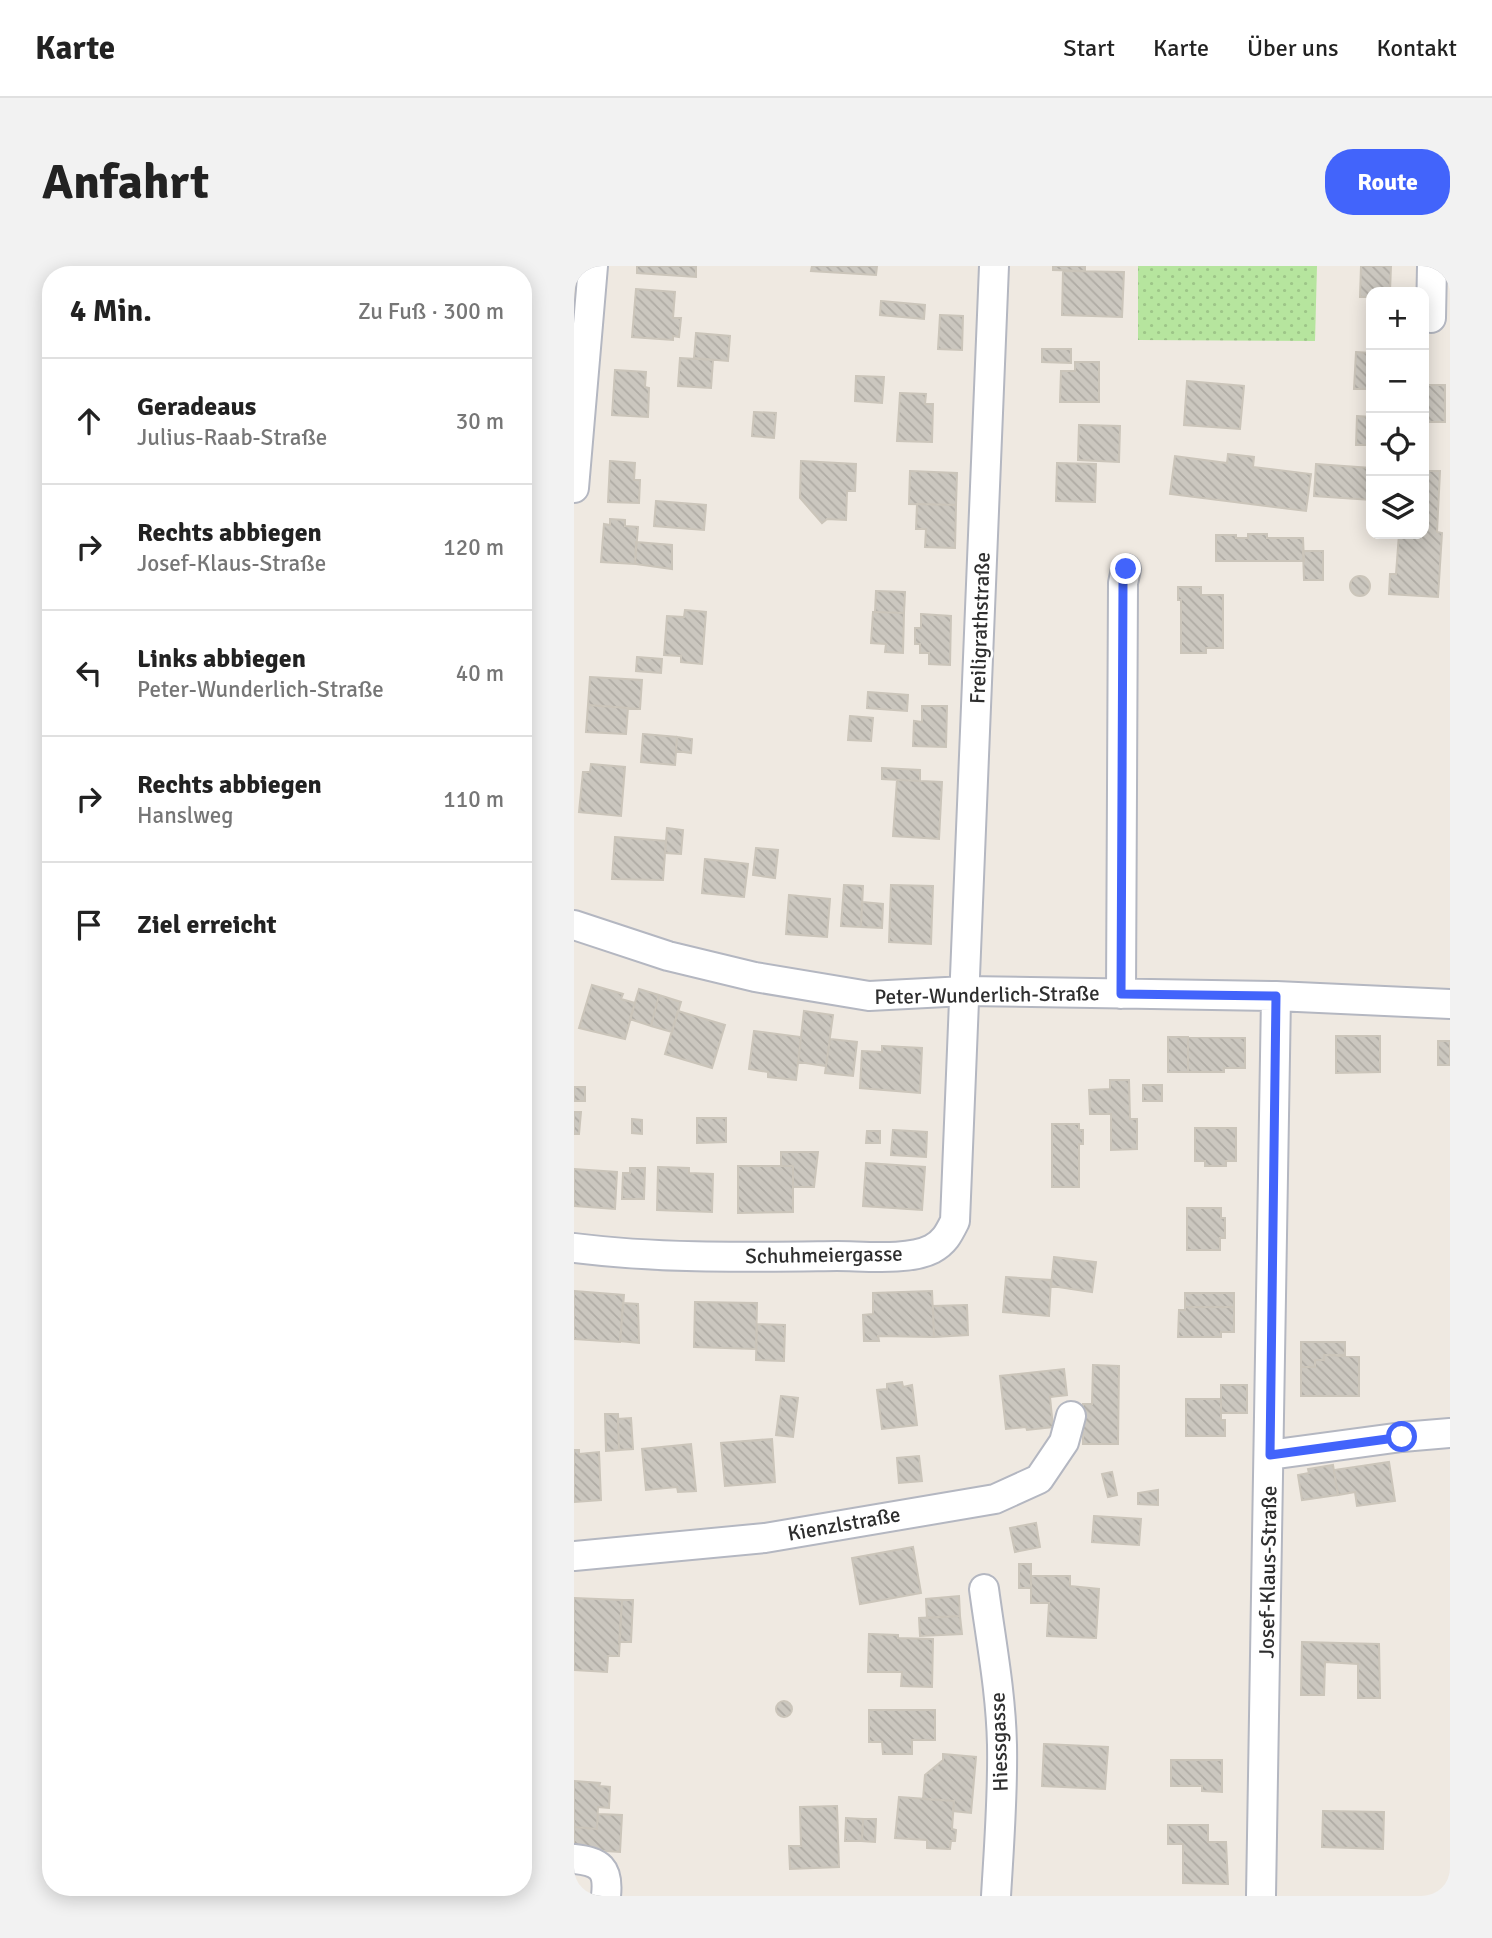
<!DOCTYPE html>
<html lang="de">
<head>
<meta charset="utf-8">
<style>
	body { margin:0; font-family:Signika,sans-serif; background:#f2f2f2; color:#222 }
	.controls { position:absolute; right:21px; top:21px; display:grid; overflow:hidden; border-radius:14px; box-shadow:0 4px 18px #0003 }
	.controls button { width:63px; height:63px; display:grid; place-items:center; padding:0; border:0; border-bottom:2px solid #e0e0e0; background:#fff; color:#222; font:35px sans-serif }
	.stop { position:absolute; width:21px; height:21px; margin:-16px; border:5px solid #4264fb; border-radius:50%; background:#fff }
	.stop.end { background:#4264fb; border-color:#fff; box-shadow:0 2px 7px #0008 }
	.list { margin:0; padding:0; list-style:none }
	h2 { display:flex; justify-content:space-between; align-items:center; height:91px; margin:0; padding:0 28px; font-size:30px }
	h2 small { font-size:23px; font-weight:400; color:#767676 }
	.list li { display:grid; grid-template-columns:46px 1fr auto; gap:21px; align-items:center; box-sizing:border-box; height:126px; padding:0 28px; border-top:2px solid #e0e0e0 }
	.list b { display:block; font-size:26px; white-space:nowrap }
	.list p { margin:0; font-size:23px; white-space:nowrap; color:#767676 }
	.list em { font-size:23px; font-style:normal; color:#767676 }
	.icon { flex:none; width:38px; height:38px; fill:none; stroke:currentColor; stroke-width:2; stroke-linecap:round; stroke-linejoin:round }
	.map { position:relative; flex:none; width:876px; height:1630px; overflow:hidden; border-radius:28px }
	header { display:flex; align-items:center; gap:42px; box-sizing:border-box; height:98px; padding:0 35px; background:#fff; border-bottom:2px solid #e0e0e0 }
	header strong { font-size:33px }
	nav { display:flex; gap:38px; margin-inline-start:auto; font-size:24px }
	.intro { display:flex; align-items:center; justify-content:space-between; box-sizing:border-box; height:168px; padding:0 42px }
	h1 { margin:0; font-size:49px }
	.button { padding:18px 32px; border-radius:28px; background:#4264fb; color:#fff; font-size:24px; font-weight:700 }
	main { display:flex; gap:42px; padding:0 42px }
	aside { flex:1; background:#fff; border-radius:28px; box-shadow:0 4px 18px #0003 }
	.map>svg:first-child { display:block }
	.grass { fill:url(#grass-dots) }
	.building { fill:url(#building-back-hatch); stroke:#cbc5ba; stroke-width:2 }
	.lines { fill:none; stroke-linecap:round; stroke-linejoin:round }
	.minor-casing { stroke:#b4b7c1; stroke-width:32 }
	.minor { stroke:#fff; stroke-width:28 }
	.route { stroke:#4264fb; stroke-width:9 }
	.labels { text-anchor:middle; stroke-width:5; stroke-linejoin:round; paint-order:stroke }
	.street-label { font-size:21px; fill:#2e2e2e; stroke:#fff }
</style>
</head>
<body>
<header>
<strong>Karte</strong>
<nav><a>Start</a><a>Karte</a><a>Über uns</a><a>Kontakt</a></nav>
</header>
<div class="intro"><h1>Anfahrt</h1><a class="button">Route</a></div>
<main>
<aside>
<h2>4 Min.<small>Zu Fuß · 300 m</small></h2>
<ul class="list">
<li><svg class="icon" aria-label="ahead" viewBox="0 0 24 24"><path d="M12 20V5M6 11l6-6 6 6"/></svg><div><b>Geradeaus</b><p>Julius-Raab-Straße</p></div><em>30 m</em></li>
<li><svg class="icon" aria-label="right" viewBox="0 0 24 24"><path d="M7 20v-9h11M14 6l5 5-5 5"/></svg><div><b>Rechts abbiegen</b><p>Josef-Klaus-Straße</p></div><em>120 m</em></li>
<li><svg class="icon" aria-label="left" viewBox="0 0 24 24"><path d="M17 20v-9H6M10 6l-5 5 5 5"/></svg><div><b>Links abbiegen</b><p>Peter-Wunderlich-Straße</p></div><em>40 m</em></li>
<li><svg class="icon" aria-label="right" viewBox="0 0 24 24"><path d="M7 20v-9h11M14 6l5 5-5 5"/></svg><div><b>Rechts abbiegen</b><p>Hanslweg</p></div><em>110 m</em></li>
<li><svg class="icon" aria-label="arrive" viewBox="0 0 24 24"><path d="M6 21V4h12l-3 4 3 4H6"/></svg><div><b>Ziel erreicht</b></div></li>
</ul>
</aside>
<div class="map">
<svg width="876" height="1630" viewBox="0 0 876 1630">
	<defs>
		<pattern id="grass-dots" width="8" height="8" patternUnits="userSpaceOnUse" patternTransform="scale(1.75)"><rect width="8" height="8" fill="#b6e59e"/><path d="M2 2h.1M6 6h.1" fill="none" stroke="#9dc588" stroke-width="1.8" stroke-linecap="round"/></pattern>
		<pattern id="building-back-hatch" width="6" height="6" patternUnits="userSpaceOnUse" patternTransform="scale(1.75)"><rect width="6" height="6" fill="#cbc7bf"/><path d="M-1 5l2 2M0 0l6 6M5-1l2 2" fill="none" stroke="#afaba4"/></pattern>
	</defs>
	<rect width="100%" height="100%" fill="#efe9e1"/>
	<path class="grass" d="M564,0H743L741,75L564,74Z"/>
	<path class="building" d="M63,0H122V11L63,7Z
		M238,0H303L302,9L237,5Z
		M479,0H511V5L479,4Z
		M787,0H817L816,26H797V31H786Z
		M489,5L550,6L548,51L488,49Z
		M62,23L101,26L99,52H107L105,71L99,70V74L58,71Z
		M307,35L351,39L350,53L306,49Z
		M366,49L389,50L388,84L364,83Z
		M122,67L156,70L154,95L120,92Z
		M468,83H497V97L468,96Z
		M782,86L797,87V123H780Z
		M106,92L139,94L137,122L104,120Z
		M501,96H525V136H486L487,105H501Z
		M41,104L72,106L71,121L75,122L74,151L38,149Z
		M282,110L310,111L308,137L281,135Z
		M613,115L670,120L666,163L610,159Z
		M853,119H871V156H853Z
		M326,127L352,128L351,138H359L358,176L323,175Z
		M180,146L202,147L200,172L178,170Z
		M783,150L797,151V179H782Z
		M505,159L546,160L545,196L504,194Z
		M654,188L680,191L679,201L737,208L732,245L596,228L601,190L653,197Z
		M36,195L61,197L60,214H66L65,237L34,236Z
		M227,195L282,198L281,225H273L272,254L253,253L248,257L226,232Z
		M483,197L522,198L521,236L482,235Z
		M742,198L797,202V234L740,230Z
		M336,205L383,207L382,239L335,238Z
		M850,205H866L863,266L868,267L864,331L815,328L816,308H822L825,268H850Z
		M82,235L132,239L130,264L80,260Z
		M343,238L382,239L381,282L351,281L352,263H342Z
		M36,253L51,254V260L64,261L61,298L27,296L30,258L36,259Z
		M674,268H693V272H729L730,295H642V269H662V272H674Z
		M62,276L98,279V303L61,298Z
		M729,285H749V314H730Z
		M776 320a10 10 0 1 1 20 0a10 10 0 1 1-20 0Z
		M604,321H627V329H649V382H632V387H607V334H604Z
		M302,325L331,326L330,347L301,346Z
		M111,344L132,346L128,398L107,396V390L90,389L93,350L110,351Z
		M299,346L330,347L329,387L311,386L312,378L297,377Z
		M347,348L377,350L376,399L355,398V387H346V378H341V362H347Z
		M63,391L88,393L87,407L62,405Z
		M16,411L68,414L66,443L14,439Z
		M294,426L334,429L333,445L293,442Z
		M14,439L54,442L52,468L12,466Z
		M348,440H373L372,481L339,480L340,455L348,456Z
		M276,450L299,452L297,475L274,474Z
		M69,468L103,471L101,499L67,496Z
		M103,471L118,473L117,487L102,485Z
		M17,498L51,501L47,550L5,546L9,506H16Z
		M308,502L346,504V515L308,513Z
		M323,514L368,516L365,573L319,570Z
		M93,562L109,564L107,588L91,587Z
		M41,571L92,575L89,614L38,613Z
		M182,582L204,584L201,612L179,609Z
		M131,593L174,598L170,631L128,627Z
		M270,619L289,620L287,661L267,660Z
		M317,619L359,620L357,678L315,676Z
		M215,629L256,633L253,671L212,668Z
		M288,636L309,638L308,662L287,661Z
		M18,719L49,728L47,733L61,737L51,773L5,762Z
		M65,723L85,729L77,760L56,753Z
		M85,729L107,736L98,766L77,760Z
		M104,745L151,759L138,802L91,788Z
		M230,745L259,749L252,800L224,796Z
		M180,765L227,771L222,814L194,811V806L175,803Z
		M762,770H806V806L762,807Z
		M594,771H614V806H594Z
		M614,771L671,772V802H650V806H614Z
		M256,773L283,776L279,810L251,807Z
		M864,775H876V799H864Z
		M308,780L348,782L346,827L286,822L288,785L308,786Z
		M536,814H555L556,853H563V883L537,884V848H516L515,824L536,823Z
		M569,819H588V835H569Z
		M0,821H11V835H0Z
		M0,846H7L5,868H0Z
		M123,852H152V876L123,877Z
		M58,853L68,854V868L58,867Z
		M478,858H505V864H509V878H505V921H478Z
		M621,862H662V895H652V900H631V895H621Z
		M319,864L353,866L352,891L317,889Z
		M293,865H306V877H292Z
		M207,886H244L240,921H219V900H207Z
		M292,897L351,901L348,944L289,940Z
		M164,900H219V946L164,947Z
		M84,901L115,902V907L139,908L138,946L83,944Z
		M56,902H71L70,933H48L49,907H56Z
		M0,903L43,906L41,943L0,940Z
		M613,942H647V952H651V972H646V984H613Z
		M480,991L522,996L518,1026L477,1020Z
		M432,1011L477,1014L475,1050L429,1046Z
		M0,1025L50,1029L46,1076L0,1073Z
		M358,1025L360,1071L304,1070L305,1075H290L289,1049L299,1048V1027Z
		M611,1027H660V1041H611Z
		M121,1036L183,1037L182,1083L120,1081Z
		M49,1037L64,1038L65,1077L46,1075Z
		M393,1039L394,1069L360,1071L359,1040Z
		M611,1041H660V1066H647V1071H604L605,1044H611Z
		M183,1058L211,1059L210,1095L182,1094Z
		M727,1076H771V1089H750V1094H741V1101H727Z
		M750,1089L785,1091V1130H727V1101H741V1094H750Z
		M519,1099L545,1100L544,1178H509V1138H518Z
		M490,1103L493,1129L476,1131L479,1161L453,1164L452,1161L432,1163L426,1110Z
		M328,1116L329,1121L338,1119L343,1159L308,1163L303,1124L313,1123V1118Z
		M647,1119H673V1147H647Z
		M207,1130L224,1132L219,1171L202,1169Z
		M612,1133H647V1154H651V1170H612Z
		M31,1148H44L45,1184L32,1185Z
		M57,1152L59,1183L45,1184L44,1153Z
		M198,1173L201,1216L151,1220L147,1177Z
		M117,1178L122,1225L104,1226L103,1221L72,1224L68,1183Z
		M0,1184H5V1188L25,1186L27,1234L0,1236Z
		M345,1190L348,1215L325,1217L323,1192Z
		M815,1196L821,1235L783,1240L781,1226L764,1229L760,1204Z
		M759,1199L764,1229L728,1234L724,1209L735,1207L734,1203Z
		M538,1206L543,1229L534,1231L528,1208Z
		M584,1224V1239L564,1238V1227Z
		M520,1250L567,1253L565,1279L518,1276Z
		M462,1257L466,1281L441,1286L436,1262Z
		M339,1281L347,1327L286,1338L278,1292Z
		M445,1298H457V1322H445Z
		M457,1310H496V1320L525,1323L522,1372L473,1370L475,1337H457Z
		M385,1330L386,1350L353,1352L352,1333Z
		M0,1332L48,1334L45,1390H34L33,1406L0,1404Z
		M48,1334H59L57,1376H45Z
		M386,1350L388,1368L346,1370L345,1352Z
		M295,1368L324,1369V1372L359,1373L358,1421L327,1420L328,1406H294Z
		M728,1376L805,1378L806,1432H784V1398L751,1396L750,1429H727Z
		M202 1443a8 8 0 1 1 16 0a8 8 0 1 1-16 0Z
		M295,1444H361V1474H338V1488H309L308,1476H295Z
		M470,1478L534,1481L531,1523L468,1520Z
		M369,1488L402,1491L397,1547L379,1545L380,1535L349,1533L351,1509L369,1494Z
		M597,1494H648V1526L628,1525V1520H597Z
		M0,1515L26,1517L25,1520L36,1521L35,1542L24,1541L23,1563L0,1561Z
		M325,1531L380,1535L378,1563L382,1564L381,1575H377L376,1583L353,1582V1574L321,1572Z
		M263,1540L265,1601L216,1603L215,1580H227L226,1541Z
		M749,1545L810,1546L809,1583L748,1581Z
		M24,1548L48,1549L46,1586L0,1583V1561L23,1563Z
		M272,1552L289,1553L288,1575H271Z
		M289,1553H302L301,1576L288,1575Z
		M594,1559H634V1576H652L654,1618L609,1617V1578H594Z"/>
	<g class="lines">
		<g class="minor-casing">
			<path id="minor" d="M857,52L858,0
				M0,222L19,0
				M0,659L94,690L181,711L295,730L391,725L702,730L876,738
				M547,728L549,317L552,303
				M0,982C87,993 175,991 263,990C289,990 335,995 358,983C371,976 375,967 381,955L420,0
				M696,1189L828,1171L876,1167
				M0,1290L191,1272L421,1233L465,1213L490,1176L497,1150
				M410,1323C417,1375 427,1427 428,1479C429,1529 425,1580 422,1630
				M0,1593C26,1596 35,1602 32,1630
				M687,1630L702,730"/>
		</g>
		<use href="#minor" class="minor"/>
	</g>
	<g class="lines">
		<path class="route" d="M552,303L549,317L547,728L702,730L696,1189L828,1171"/>
	</g>
	<g class="labels">
		<g class="street-label">
			<text transform="translate(406 362) rotate(-88)" y="7">Freiligrathstraße</text>
			<text transform="translate(413 729) rotate(-1)" y="7">Peter-Wunderlich-Straße</text>
			<text transform="translate(250 989) rotate(-1)" y="7">Schuhmeiergasse</text>
			<text transform="translate(270 1258) rotate(-10)" y="7">Kienzlstraße</text>
			<text transform="translate(694 1306) rotate(-89)" y="7">Josef-Klaus-Straße</text>
			<text transform="translate(425 1476) rotate(-92)" y="7">Hiessgasse</text>
		</g>
	</g>
</svg>
<div class="controls">
<button>+</button>
<button>−</button>
<button><svg class="icon" aria-label="locate" viewBox="0 0 24 24"><circle cx="12" cy="12" r="6"/><path d="M12 2v4M12 18v4M2 12h4M18 12h4"/></svg></button>
<button><svg class="icon" aria-label="layers" viewBox="0 0 24 24"><path d="M12 4l9 5-9 5-9-5zM3 14l9 5 9-5"/></svg></button>
</div>
<div class="stop" style="left:828px;top:1171px"></div>
<div class="stop end" style="left:552px;top:303px"></div>
</div>
</main>
</body>
</html>
